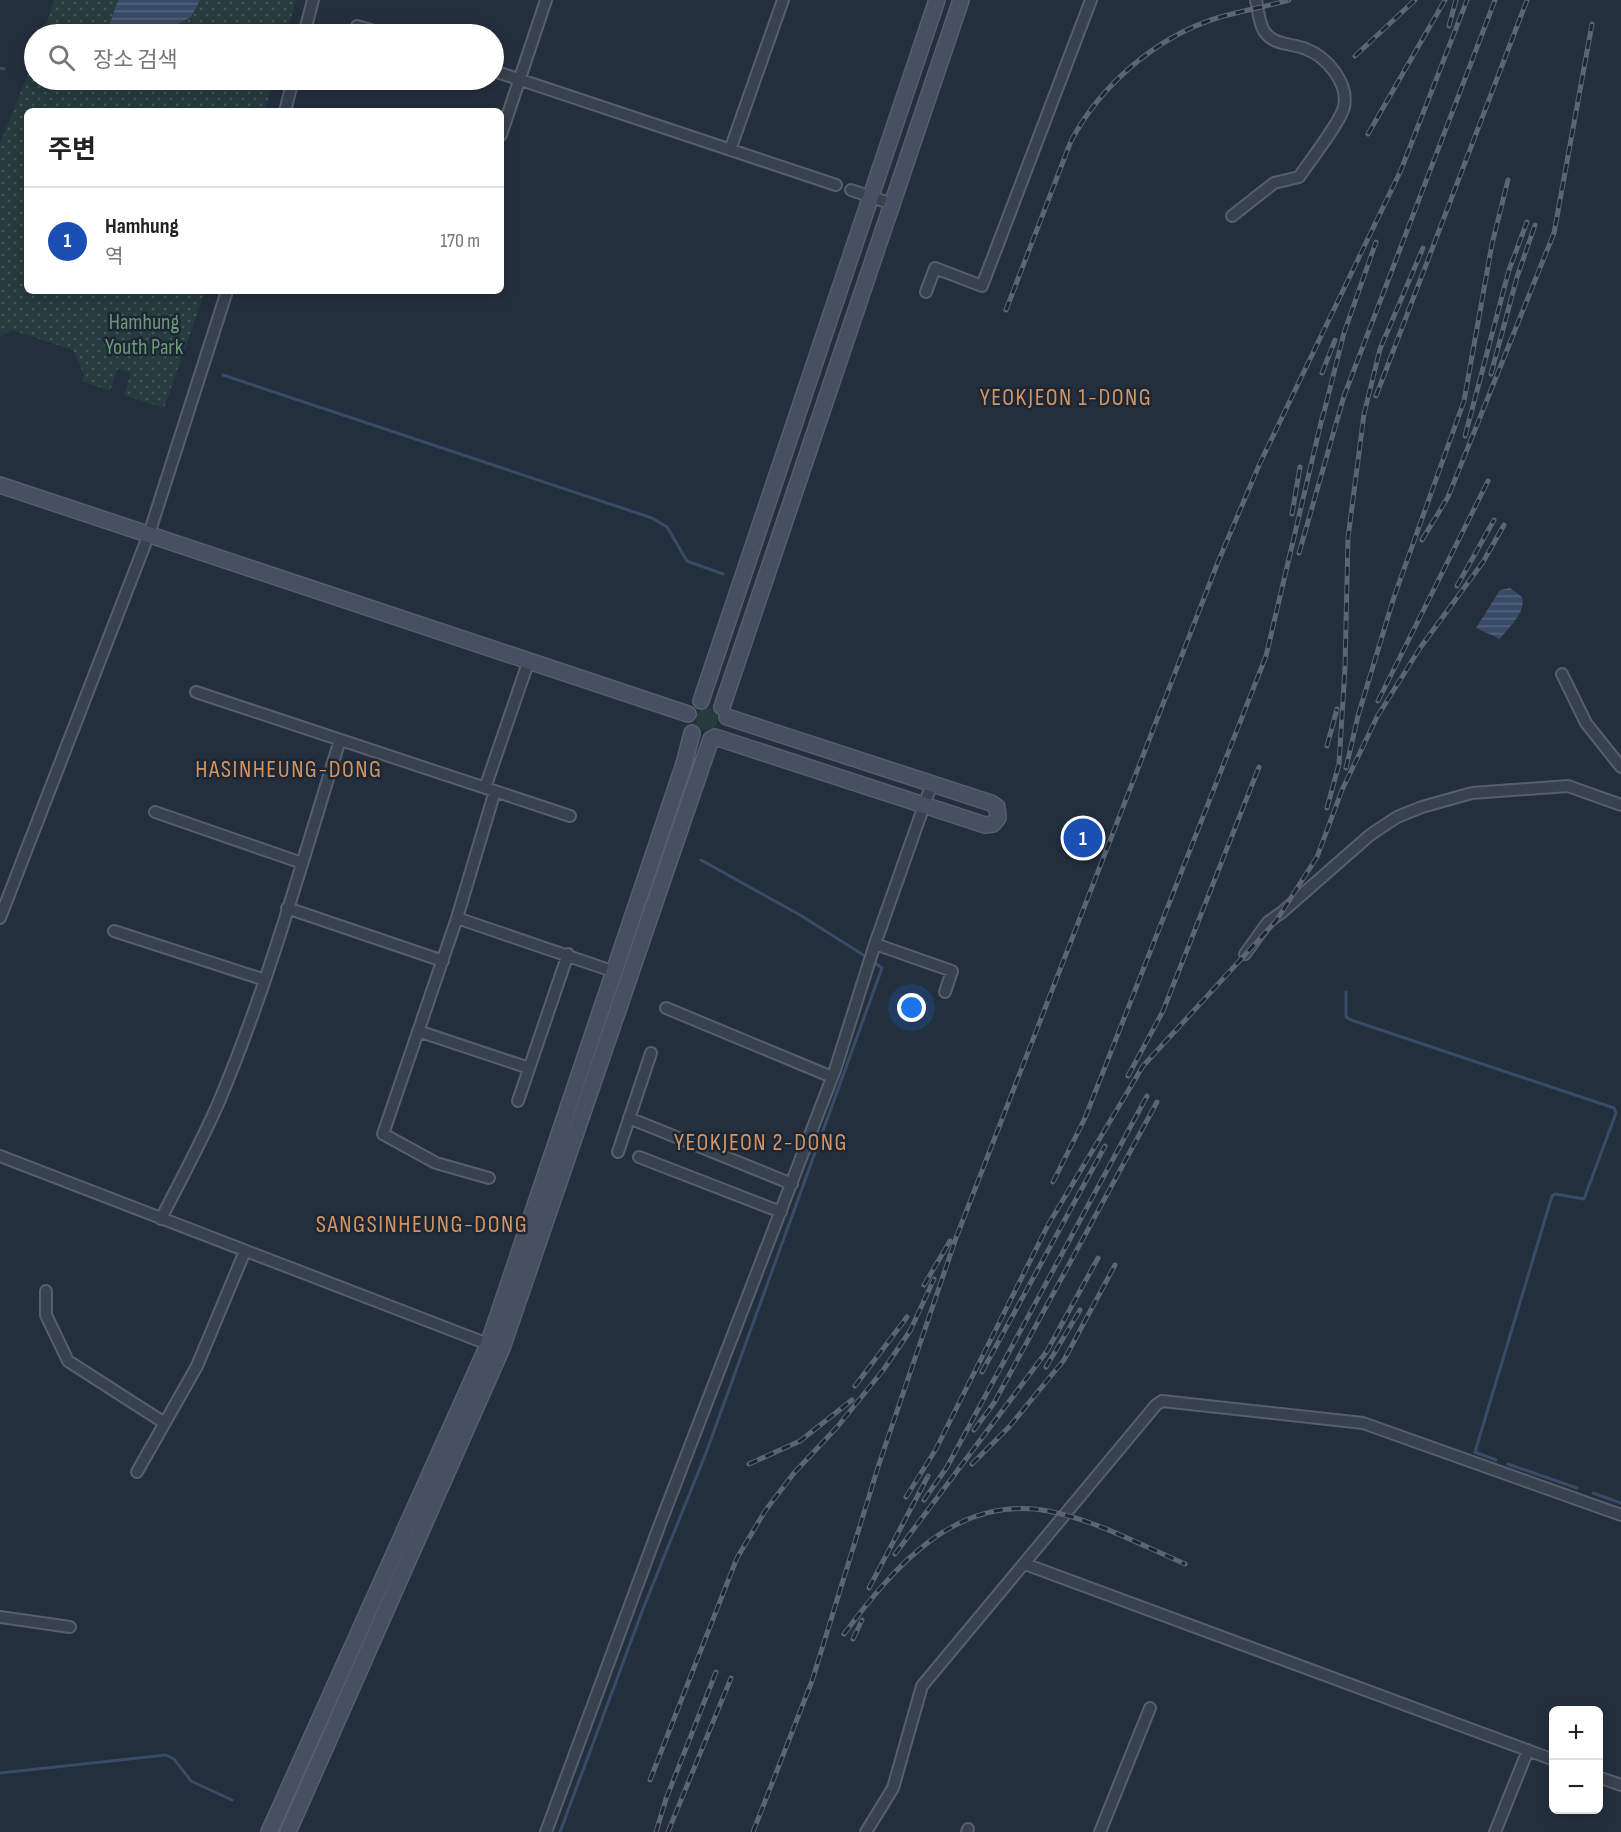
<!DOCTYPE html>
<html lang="ko">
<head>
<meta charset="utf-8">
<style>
	body { margin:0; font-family:"Sofia Sans Condensed","Noto Sans KR",sans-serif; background:#f2f2f2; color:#222 }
	.controls { position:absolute; right:18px; bottom:18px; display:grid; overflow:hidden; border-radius:9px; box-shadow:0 3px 15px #0003 }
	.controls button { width:54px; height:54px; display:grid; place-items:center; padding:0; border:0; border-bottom:2px solid #e0e0e0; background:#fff; color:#222; font:30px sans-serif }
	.you { position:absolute; left:912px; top:1008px; width:21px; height:21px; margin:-15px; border:4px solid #fff; border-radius:50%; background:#1a73e8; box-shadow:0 0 0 9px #1a73e833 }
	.badge { display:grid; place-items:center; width:39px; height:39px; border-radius:50%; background:#2563eb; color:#fff; font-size:20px; font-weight:700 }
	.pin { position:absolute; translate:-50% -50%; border:3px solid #fff; box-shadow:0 2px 6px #0006 }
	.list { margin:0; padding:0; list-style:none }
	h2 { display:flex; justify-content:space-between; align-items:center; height:78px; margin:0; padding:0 24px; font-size:26px }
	h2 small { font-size:20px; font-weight:400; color:#767676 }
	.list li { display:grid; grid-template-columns:39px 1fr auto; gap:18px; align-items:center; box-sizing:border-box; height:108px; padding:0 24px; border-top:2px solid #e0e0e0 }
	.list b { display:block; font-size:22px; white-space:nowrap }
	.list p { margin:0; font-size:20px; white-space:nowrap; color:#767676 }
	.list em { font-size:20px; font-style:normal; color:#767676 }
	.icon { flex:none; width:33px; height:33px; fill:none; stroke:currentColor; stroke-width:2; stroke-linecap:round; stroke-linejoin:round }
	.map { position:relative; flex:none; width:1621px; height:1832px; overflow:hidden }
	.search { position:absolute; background:#fff; box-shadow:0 3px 15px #0003; left:24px; top:24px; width:480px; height:66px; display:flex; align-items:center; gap:15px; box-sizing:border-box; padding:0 21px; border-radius:33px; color:#767676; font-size:22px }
	.panel { position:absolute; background:#fff; box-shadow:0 3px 15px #0003; left:24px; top:108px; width:480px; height:186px; border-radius:9px }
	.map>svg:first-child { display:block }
	.grass { fill:#263c3f }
	.park { fill:url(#park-dots) }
	.water { fill:url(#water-rules) }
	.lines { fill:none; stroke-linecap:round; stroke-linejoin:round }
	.stream { stroke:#394c67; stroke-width:3 }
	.street-casing { stroke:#565f6c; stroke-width:14 }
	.secondary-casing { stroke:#565f6c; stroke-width:18 }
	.street { stroke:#38414e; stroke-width:10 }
	.secondary { stroke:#465061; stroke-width:15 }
	.rail-casing { stroke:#5a6575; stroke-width:5 }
	.rail { stroke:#1d2633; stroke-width:3; stroke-dasharray:9; stroke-linecap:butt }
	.labels { text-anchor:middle; stroke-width:5; stroke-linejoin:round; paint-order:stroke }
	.park-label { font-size:22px; fill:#6b9a76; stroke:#1d2633 }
	.neighbourhood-label { font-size:24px; letter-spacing:1.5px; fill:#d59563; stroke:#1d2633 }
</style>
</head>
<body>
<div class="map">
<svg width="1621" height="1832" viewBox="0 0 1621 1832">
	<defs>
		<pattern id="park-dots" width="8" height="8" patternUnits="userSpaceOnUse" patternTransform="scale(1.5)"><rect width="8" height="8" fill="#263c3f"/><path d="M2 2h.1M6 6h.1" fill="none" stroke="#435659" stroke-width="1.8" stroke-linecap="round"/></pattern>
		<pattern id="water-rules" width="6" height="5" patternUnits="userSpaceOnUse" patternTransform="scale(1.5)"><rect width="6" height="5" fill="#394c67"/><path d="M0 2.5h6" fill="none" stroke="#53647b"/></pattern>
	</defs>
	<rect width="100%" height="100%" fill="#242f3e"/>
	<path class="grass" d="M696 719a11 11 0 1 1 22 0a11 11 0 1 1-22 0Z"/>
	<path class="park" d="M54,0H296L286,34H43Z
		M34,59V80H274L265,111H27V291H205L164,408L124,395L131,373L117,369L110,391L82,381L84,375L73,350L12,330L0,337V144Z"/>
	<path class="water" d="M118,0H200L191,17L176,25L173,34H110V23Z
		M1510,588L1522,597C1526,614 1508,627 1500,639L1476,628L1500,590Z"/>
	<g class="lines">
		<path class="stream" d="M0,68L4,69
			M223,375L652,518L667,527L687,561L723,574
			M701,860L800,915L865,956
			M1346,992V1017L1351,1020L1614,1108L1616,1113L1584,1199L1555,1194L1552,1196L1475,1452L1496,1460
			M1508,1464L1577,1488
			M1593,1493L1621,1503
			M0,1773L166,1755L174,1759L191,1781L232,1800
			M560,1832L643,1609L706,1453L882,968L875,963"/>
		<g class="street-casing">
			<path id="street" d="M357,26L384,34
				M304,34L313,0
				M494,71L836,185
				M285,111L293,80
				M501,135L546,0
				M730,150L783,0
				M851,190L892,204
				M1232,216L1274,183L1299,177C1309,162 1340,123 1344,107C1349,83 1327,57 1306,49C1292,43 1274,46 1264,31C1259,23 1258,9 1256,0
				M926,292L935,268L982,286L1091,0
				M1562,674L1586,723L1621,767
				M196,692L570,816
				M485,788L529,660
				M155,812L302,863
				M287,908L443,961
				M0,918L149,534L227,291
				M457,918L615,972
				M114,931L265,980
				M875,944L952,971L945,992
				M1245,954L1268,922L1281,913L1370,835L1397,817L1422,807L1472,793L1568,786L1621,805
				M666,1008L832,1077
				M418,1031L529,1068
				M518,1101L568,954
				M629,1118L792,1184
				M618,1152L651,1053
				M0,1156L493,1346
				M639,1157L781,1212
				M489,1178L436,1163L383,1134L457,918L495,791
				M161,1219C180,1181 201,1143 218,1104C268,986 302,862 340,740
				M46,1291V1315L68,1361L163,1422
				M137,1472L197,1366L245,1251
				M1025,1564L1554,1760
				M0,1617L70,1627
				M1598,1777L1621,1785
				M546,1832L660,1524L835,1070L875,944L932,783
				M866,1832L893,1788L922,1686L1156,1405L1162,1401L1363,1423L1621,1515
				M967,1832L968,1829
				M1100,1832L1150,1708
				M1495,1832L1528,1750"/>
		</g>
		<g class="secondary-casing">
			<path id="secondary" d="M0,485L688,714
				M701,701L937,0
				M722,707L961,0
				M715,737L985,825L993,824L998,818L997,807L991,803L727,717
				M269,1832L488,1345L684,764L692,733
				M288,1832L502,1348L711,739"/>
		</g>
		<use href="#street" class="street"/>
		<use href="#secondary" class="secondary"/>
		<g class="rail-casing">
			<path id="rail" d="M1449,26L1456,0
				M1355,56L1415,0
				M1368,134L1445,0
				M1006,310L1071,141C1100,86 1156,37 1217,18C1240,11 1265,7 1289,0
				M1322,373L1335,340
				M1491,374L1517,277L1535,225
				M1376,396L1527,0
				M1322,420L1344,333L1376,242
				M1465,436L1509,270L1527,222
				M1292,514L1300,467
				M1422,540L1448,497L1554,233L1592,24
				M1299,553L1344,396L1495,0
				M1457,586L1494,520
				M1378,701L1488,481
				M1327,746L1337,709
				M1346,768L1358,716L1394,597L1464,401L1492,244L1508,180
				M1327,808L1339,764L1345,668L1348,538L1364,414L1380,349L1423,248
				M1128,1076L1163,1011L1259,767
				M1053,1182L1085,1118L1266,656L1323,414
				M924,1285L950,1241
				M1046,1367L1080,1310
				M982,1372L1105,1146
				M855,1386L907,1317
				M974,1430L994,1403L1157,1102
				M749,1464L800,1441L852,1400
				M972,1464L1009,1427L1064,1360L1115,1265
				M906,1497L936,1449L1048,1225L1143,1066L1276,921L1317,857L1342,790L1377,717L1420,648L1483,562L1504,525
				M924,1500L947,1467L1147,1096
				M895,1554L1047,1351L1098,1258
				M869,1588L928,1476
				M844,1634C893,1568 955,1494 1048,1511C1095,1520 1141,1545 1185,1564
				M853,1639L862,1620
				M650,1780L737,1558L765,1511L794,1473L838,1426L884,1369L910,1331L934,1279
				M656,1832L666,1799L716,1672
				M668,1832L731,1678
				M753,1832L812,1681L879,1464L956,1238L1218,562L1260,463L1401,170L1467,0"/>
		</g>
		<use href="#rail" class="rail"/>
	</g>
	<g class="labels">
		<g class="park-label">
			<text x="144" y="329">Hamhung<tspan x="144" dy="25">Youth Park</tspan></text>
		</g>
		<g class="neighbourhood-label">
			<text x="1066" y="405">YEOKJEON 1-DONG</text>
			<text x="289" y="777">HASINHEUNG-DONG</text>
			<text x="761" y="1150">YEOKJEON 2-DONG</text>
			<text x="422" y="1232">SANGSINHEUNG-DONG</text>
		</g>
	</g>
</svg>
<div class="controls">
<button>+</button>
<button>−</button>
</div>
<div class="you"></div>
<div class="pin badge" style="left:1083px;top:838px;background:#1a4fb4">1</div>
<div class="search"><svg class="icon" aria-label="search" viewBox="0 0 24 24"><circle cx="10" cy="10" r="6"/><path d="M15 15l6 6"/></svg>장소 검색</div>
<section class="panel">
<h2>주변<small></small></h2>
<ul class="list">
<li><span class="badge" style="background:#1a4fb4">1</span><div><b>Hamhung</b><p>역</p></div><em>170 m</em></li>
</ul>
</section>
</div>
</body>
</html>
